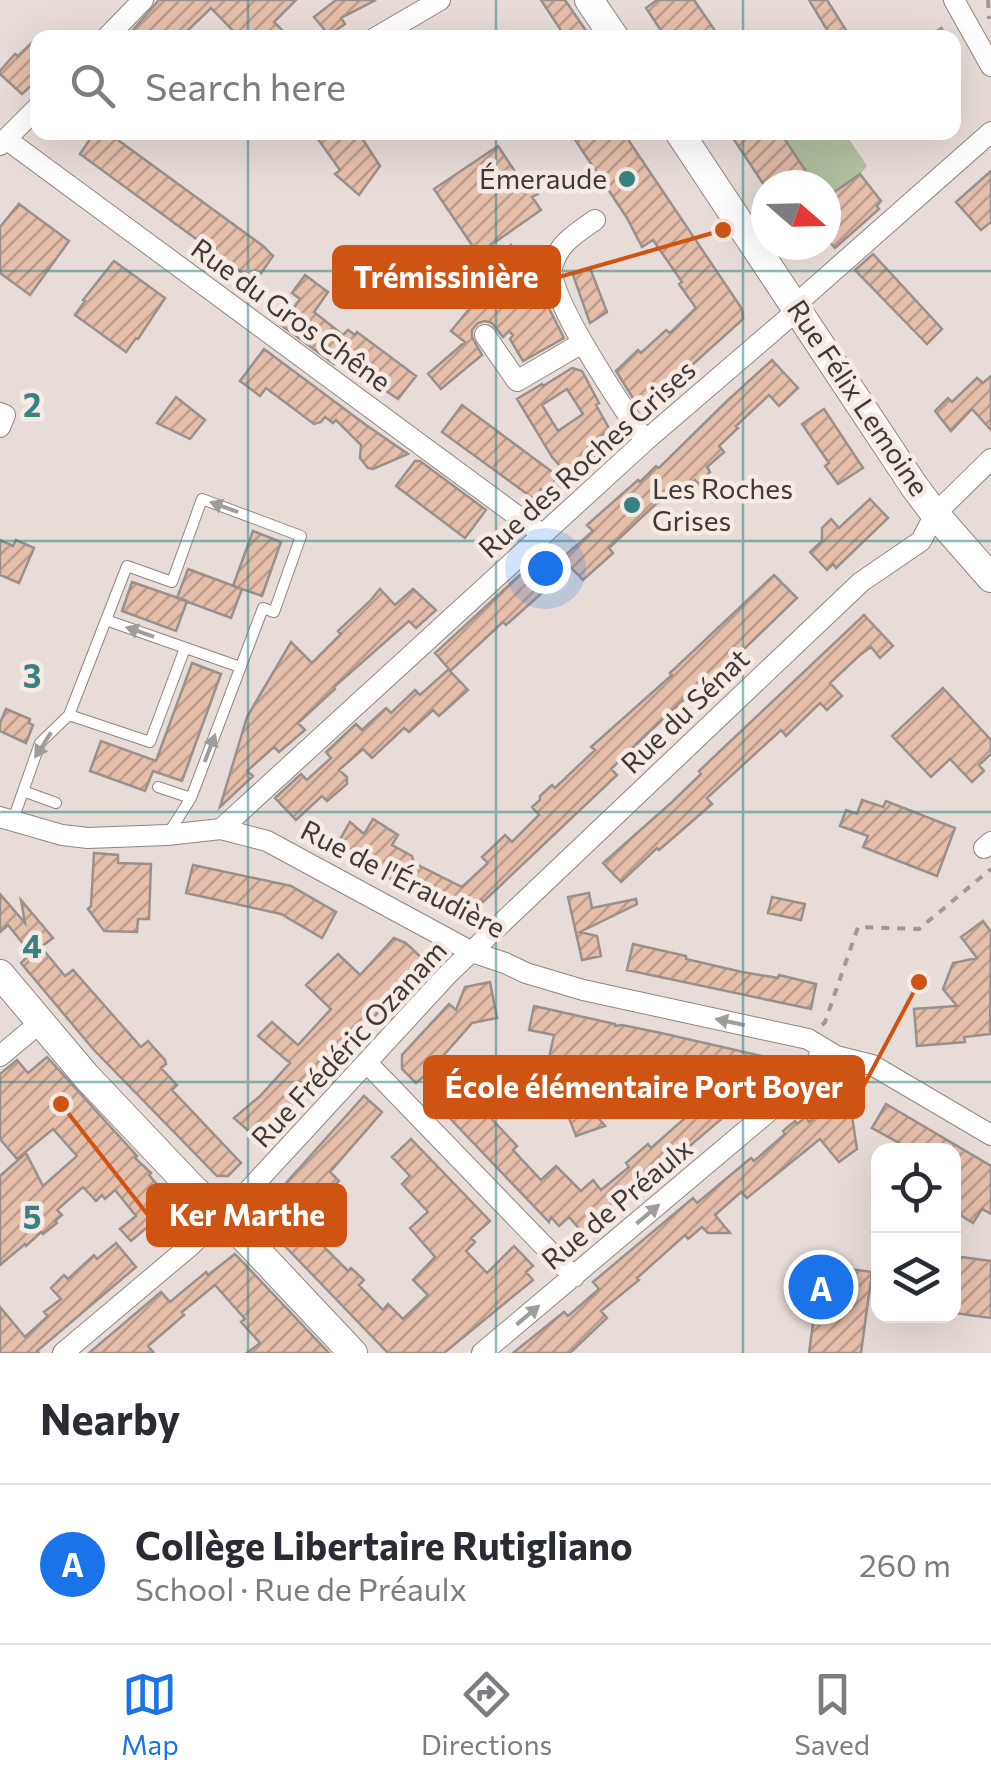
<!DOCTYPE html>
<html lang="en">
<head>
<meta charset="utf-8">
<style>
	body { margin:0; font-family:Commissioner,sans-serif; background:#f2f2f3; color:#2b2b33 }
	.controls { position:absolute; right:30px; bottom:30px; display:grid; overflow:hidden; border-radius:20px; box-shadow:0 10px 40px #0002 }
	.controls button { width:90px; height:90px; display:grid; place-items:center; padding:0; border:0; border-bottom:2px solid #e1e1e2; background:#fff; color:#2b2b33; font:50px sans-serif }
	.compass { position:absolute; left:751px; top:170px; width:90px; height:90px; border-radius:50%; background:#fff; box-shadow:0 10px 40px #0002; rotate:110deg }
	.you { position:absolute; left:545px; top:568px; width:35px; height:35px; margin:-25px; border:8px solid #fff; border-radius:50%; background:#1a73e8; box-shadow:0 0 0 15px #1a73e833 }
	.badge { display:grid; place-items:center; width:65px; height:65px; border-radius:50%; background:#1a73e8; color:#fff; font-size:32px; font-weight:700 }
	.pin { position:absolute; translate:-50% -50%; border:5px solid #fff; box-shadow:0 2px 10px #0006 }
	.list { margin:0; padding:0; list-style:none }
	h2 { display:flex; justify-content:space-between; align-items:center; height:130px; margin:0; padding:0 40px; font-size:42px }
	h2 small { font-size:32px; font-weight:400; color:#7c7c81 }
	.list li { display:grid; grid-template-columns:65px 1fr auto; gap:30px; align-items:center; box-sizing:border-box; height:160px; padding:0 40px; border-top:2px solid #e1e1e2 }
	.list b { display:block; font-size:38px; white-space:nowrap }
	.list p { margin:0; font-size:32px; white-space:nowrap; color:#7c7c81 }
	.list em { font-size:32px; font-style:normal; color:#7c7c81 }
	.icon { flex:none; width:55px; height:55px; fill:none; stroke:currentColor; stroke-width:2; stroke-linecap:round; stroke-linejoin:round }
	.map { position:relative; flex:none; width:991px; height:1353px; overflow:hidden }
	.search { position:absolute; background:#fff; box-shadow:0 10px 40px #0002; left:30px; right:30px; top:30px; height:110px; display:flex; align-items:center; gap:25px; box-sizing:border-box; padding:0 35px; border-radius:20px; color:#7c7c81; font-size:38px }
	.sheet { height:290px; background:#fff }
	nav { display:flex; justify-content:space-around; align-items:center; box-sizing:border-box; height:140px; border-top:2px solid #e1e1e2; background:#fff; font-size:28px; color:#7c7c81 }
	nav a { display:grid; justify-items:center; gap:5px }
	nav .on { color:#1a73e8 }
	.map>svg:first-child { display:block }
	.grass { fill:#b3c2a0 }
	.building { fill:url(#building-hatch); stroke:#9a908b; stroke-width:2.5; fill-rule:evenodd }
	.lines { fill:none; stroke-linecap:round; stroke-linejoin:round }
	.lane-casing { stroke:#908681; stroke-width:12 }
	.street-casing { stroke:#908681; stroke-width:22 }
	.secondary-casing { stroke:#908681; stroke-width:30 }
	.path { stroke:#a19995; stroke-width:4; stroke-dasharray:8 8; stroke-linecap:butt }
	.lane { stroke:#fff; stroke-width:10 }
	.street { stroke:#fff; stroke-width:20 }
	.secondary { stroke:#fff; stroke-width:28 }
	.oneway { fill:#9f9c9c }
	.grid { fill:none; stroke:#398283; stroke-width:2.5; stroke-opacity:0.55 }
	.poi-dot { fill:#398283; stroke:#f5eae4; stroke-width:4 }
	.labels { text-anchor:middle; stroke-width:9; stroke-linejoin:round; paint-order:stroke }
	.poi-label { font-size:28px; fill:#3f3a38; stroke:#f5eae4; text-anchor:end }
	.street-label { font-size:28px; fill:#3f3a38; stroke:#f5eae4 }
	.grid-label { font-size:32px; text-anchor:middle; font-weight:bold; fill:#398283; stroke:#f5eae4; stroke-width:9; stroke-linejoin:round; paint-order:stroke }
	.leader { fill:none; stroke:#cf5413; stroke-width:4 }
	.callout-dot { fill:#cf5413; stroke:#f5eae4; stroke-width:4 }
	.callout { fill:#cf5413; stroke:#cf5413; stroke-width:4 }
	.callout-label { font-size:30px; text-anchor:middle; font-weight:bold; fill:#fff }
</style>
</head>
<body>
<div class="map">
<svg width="991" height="1353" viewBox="0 0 991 1353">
	<defs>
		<pattern id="building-hatch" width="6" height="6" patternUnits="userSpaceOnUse" patternTransform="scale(2.5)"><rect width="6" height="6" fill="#e6bfab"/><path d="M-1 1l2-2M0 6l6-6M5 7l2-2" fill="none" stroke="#bc9c8c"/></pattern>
	</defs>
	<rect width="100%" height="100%" fill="#e7dcd7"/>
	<path class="grass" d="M780,133H845L867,166L860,174L826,198V185H815Z"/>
	<path class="building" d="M159,0H296L274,22L290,38H240L211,8L180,38H126Z
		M336,0H376L341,18L345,24L329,35L314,17Z
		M541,0H565L591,38H566Z
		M657,0H694L720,38H666L646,8Z
		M809,0H827L851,38H832Z
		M38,37V79L22,94L0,74V71L15,54L18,56Z
		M95,132H107L263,246L273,256L255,282L80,154Z
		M313,132H358L380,166L359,195L335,174L340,170Z
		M570,132H623L742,309L743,319L648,405L636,403L616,371L638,350L641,353L666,330L670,333L696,308L679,284L682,282L653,240L642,247L627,218Z
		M729,132H780L815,185H764Z
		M498,146L520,179L525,175L538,194L532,197L541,210L478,254L434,189Z
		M991,171V222L981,230L956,202Z
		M860,174L881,201L877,206L879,209L835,248L826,238V198Z
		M19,204L69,241L30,295L0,273V227Z
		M511,245L517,255L483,280L503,305L538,287L564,338L523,361L510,339L513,335L509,331L503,337L492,323L485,321L478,323L472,330V337L482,355L441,389L428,374L465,342L451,331L475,302L456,278Z
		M873,254L942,329L927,344L855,270Z
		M114,261L165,298L138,339L136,338L126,352L75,315L85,301L83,300Z
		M590,268L607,312L590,323L573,275Z
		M305,275L328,292L314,312L343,335L348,330L355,335L357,332L416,376L398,399L338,358L334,364L281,325L300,299L292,293Z
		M264,349L366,425L408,454L373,469L368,468L360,458L361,445L336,420L333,423L325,417L321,422L314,424L266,388L260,396L240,381Z
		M772,360L798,388L779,406L769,395L736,426L738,428L719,446L724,452L707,467L710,472L698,484L695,480L675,498L667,496L659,503L658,502L609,548L613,553L583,580L562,558L593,531L587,525L638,480L640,482L656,466L659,468L726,402Z
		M572,368L582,371L599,403L596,405L610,430L600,437L606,447L567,482L558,467L560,466L552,457L517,399L542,384L543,386ZM567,389L583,414L558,431L542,405Z
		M991,376V430L972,409L951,431L935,411L948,398L952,402L977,378L983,383Z
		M176,397L205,420L190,439L157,423Z
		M462,405L559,477L567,482L551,497L541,489L534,499L442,432Z
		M824,409L863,468L838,484L825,466L829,463L802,424Z
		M415,461H420L486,510L465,538L396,486Z
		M870,499L888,518L836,568L833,564L827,570L810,552L822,541V528L831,519L839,528Z
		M253,531L281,542L262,596L233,586Z
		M0,540L13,546L16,540L34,548L19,583L0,575Z
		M532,564L551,585L506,625L503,622L450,671L468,690L439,716L433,710L409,732L404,728L372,758L363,749L339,770L347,777V784L327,801L322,796L296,820L275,798L301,774L307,780L331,758L326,752L356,724L362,730L386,708L391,713L415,690L420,695L449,669L435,653Z
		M188,569L242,589L231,618L177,598Z
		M774,575L797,598L693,698L690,694L647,734L611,769L617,775L483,902L481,900L464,912L454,914L399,884L351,855L353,851L338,843L350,822L364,834L373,819L398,835L392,845L412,856L414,863L462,887L488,863L482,857L505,835L512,842L539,815L532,807L540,800V796L552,785L555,788L595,750L591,747L672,675L670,673Z
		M132,582L187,601L176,631L122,611Z
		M380,589L395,605L413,589L436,610L416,628L409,621L334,687L335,689L298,723L305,730L279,752L274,747L247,771L253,776L220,807L247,717L291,642L312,663L341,634L338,631L370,601Z
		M864,615L893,646L880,658L871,647L860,655L830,683L842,696L827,710L820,703L786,736L781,730L707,798L712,804L659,850L657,848L621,882L603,863L671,803L701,774L699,771Z
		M192,663L221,674L182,781L153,771L145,791L90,771L101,741L156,761Z
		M943,688L991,740V754L979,765L984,771L972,782L950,759L931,777L892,736Z
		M6,709L30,719L29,723L33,725L26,743L0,731V723Z
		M862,800L883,807L886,801L955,828L937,876L863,847L868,836L840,826L846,810L857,814Z
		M94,853L118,855V863L151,864L149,919H138L137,932L104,931L88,909L91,906Z
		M193,865L291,886L336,912L322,938L281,914L186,893Z
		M589,893L592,908L636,899L637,904L580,932L597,936L601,956L582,960L568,897Z
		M0,894L25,923L21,900L53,938L41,947L65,976L73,970L141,1047L148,1041L165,1060L166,1064L161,1068L177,1085L172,1090L241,1163L228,1176H217L132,1089L94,1050L21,963L29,955V951L8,925L0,932Z
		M772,897L805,904L801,920L768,913Z
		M983,921L991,932L990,1034L964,1037L965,1042L917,1046L914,1009L957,1006L943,989L953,963L977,958L961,937Z
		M394,938L406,943L425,961L260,1141L234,1118L260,1096L290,1063L258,1036L272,1022L298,1045L331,1009L306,985L338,954L360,975Z
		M633,944L686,956V959L742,972L778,978L779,975L816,984L811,1009L627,970Z
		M490,982L497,1018L472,1023L429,1072L416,1083L402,1069V1055L449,1004L456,1010L465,987Z
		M534,1006L615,1024V1026L622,1025L661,1033L771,1058L766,1083L761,1082L724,1115L725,1116L585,1235L569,1217L559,1226L551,1217L549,1222L441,1109L452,1098L463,1108L476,1096L489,1114L488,1115L517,1146L513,1150L541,1180L556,1166L581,1191L593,1180L601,1190L629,1167L626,1163L648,1144L651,1148L716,1091L665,1102L672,1070L629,1060L618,1107L606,1105L612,1065L582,1058L580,1065L549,1058L554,1035L529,1030Z
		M47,1057L137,1156L135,1158L151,1173L149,1175L189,1222L166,1241L151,1224L131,1241L120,1229L136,1216L115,1190L105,1199L102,1195L96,1201L83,1187L57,1210L62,1215L55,1221L57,1223L43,1234L41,1232L26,1246L25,1244L0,1265V1176L26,1153L43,1186L77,1156L53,1129L17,1159L0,1139V1074L17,1060L28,1073Z
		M364,1096L382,1112L330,1172L339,1181L309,1208L324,1225L313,1236L348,1271L351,1268L364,1280L359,1285L383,1310L388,1304L403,1319L428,1295L413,1280L435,1257L410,1228L428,1212L402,1184L410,1176L392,1157L411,1139L490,1221L471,1238L475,1242L466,1251L487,1273L514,1246L533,1266L526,1272L533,1280L444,1353H388L251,1211L264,1199L268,1203Z
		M839,1097L844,1103L849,1097L857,1149L839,1162L820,1139L747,1198L741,1192L715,1215L730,1233H708L702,1227L688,1239L685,1235L637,1278L639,1280L601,1311L607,1318L570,1353H513L564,1312L568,1316L599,1289L593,1282L693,1198L697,1203L751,1158L754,1161L785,1134L783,1131L795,1121L797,1124L806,1117L809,1122Z
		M562,1100L594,1113L605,1126L576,1136Z
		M886,1104L991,1166V1214L982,1209L973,1223L954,1211V1150H912L872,1128Z
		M116,1243L136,1267L37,1351L39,1353H0V1307L25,1337L48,1316L44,1312L61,1299L51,1288L64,1275L68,1279L94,1255L97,1259Z
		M235,1254L329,1353H247L260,1343L241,1322L245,1319L215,1285L182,1312L184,1315L148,1346L154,1353H89L161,1292L170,1302L206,1272L208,1275Z
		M954,1256L991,1261V1318L954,1313Z
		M821,1265L872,1272L861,1353H809Z"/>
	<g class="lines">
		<g class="lane-casing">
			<path id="lane" d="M106,620L240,667
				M69,715L150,742L185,648
				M158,787L191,798
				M23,791L56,803
				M13,820L40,743L69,715L127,566L172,582L202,499L301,536L274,612L263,608L191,798L168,834"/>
		</g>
		<g class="street-casing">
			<path id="street" d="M954,0L991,66
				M106,38L143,0
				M375,38L440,0
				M6,139L543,535
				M0,145L38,107
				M595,220C578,232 559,243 553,264C544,295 626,411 645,441
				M485,335L517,381L582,343
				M0,413L5,415L0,427
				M0,817L62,835L88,838L167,835L221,829L267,841L472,952L505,963L526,973L583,990L808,1039L836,1056L872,1065L991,1135
				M221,829L645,441L787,319L804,297L991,132
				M984,848L991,842
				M0,1056L42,1021
				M367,1063L574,1277
				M63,1353L190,1246L247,1192L449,973L861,582L921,541L935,514L991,459
				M482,1353L806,1080L813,1072L822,1049"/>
		</g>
		<g class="secondary-casing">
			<path id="secondary" d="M589,0L615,38
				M679,132L914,486L935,514L991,578
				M0,974L86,1076L193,1189L223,1215L353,1353"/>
		</g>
		<path class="path" d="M988,0L989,19
			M936,32L946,26
			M822,1025L825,1022L858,927L919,929L991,869"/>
		<use href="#lane" class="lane"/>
		<use href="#street" class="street"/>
		<use href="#secondary" class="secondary"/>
	</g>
	<defs><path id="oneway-solid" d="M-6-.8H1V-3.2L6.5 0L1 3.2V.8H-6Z" transform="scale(2.5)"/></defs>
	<g class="oneway">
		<use href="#oneway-solid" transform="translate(224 507) rotate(-160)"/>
		<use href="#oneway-solid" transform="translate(140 632) rotate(-161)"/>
		<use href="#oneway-solid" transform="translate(43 745) rotate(123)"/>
		<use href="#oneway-solid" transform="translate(210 748) rotate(-69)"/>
		<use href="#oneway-solid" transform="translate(730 1022) rotate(-168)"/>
		<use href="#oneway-solid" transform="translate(648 1214) rotate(-40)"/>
		<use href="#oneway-solid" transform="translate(528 1315) rotate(-40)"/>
	</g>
	<path class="grid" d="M248,0V38M496,0V38M743,0V38M248,132V1353M496,132V1353M743,132V1353M0,271H991M0,541H991M0,812H991M0,1082H991"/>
	<g class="poi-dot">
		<circle cx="627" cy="179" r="10"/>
		<circle cx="632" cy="505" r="10"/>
	</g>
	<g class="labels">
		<g class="poi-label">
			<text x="607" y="189">Émeraude</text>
			<text x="652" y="499" text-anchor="start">Les Roches<tspan x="652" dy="32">Grises</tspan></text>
		</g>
		<g class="street-label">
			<text transform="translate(291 315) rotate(36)" y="10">Rue du Gros Chêne</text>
			<text transform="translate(858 398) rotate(56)" y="10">Rue Félix Lemoine</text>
			<text transform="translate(587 459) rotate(-42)" y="10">Rue des Roches Grises</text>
			<text transform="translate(685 711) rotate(-44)" y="10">Rue du Sénat</text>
			<text transform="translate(403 879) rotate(27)" y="10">Rue de l'Éraudière</text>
			<text transform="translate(349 1044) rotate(-47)" y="10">Rue Frédéric Ozanam</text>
			<text transform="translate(617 1204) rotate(-40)" y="10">Rue de Préaulx</text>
		</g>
	</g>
	<g class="grid-label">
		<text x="32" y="417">2</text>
		<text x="32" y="688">3</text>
		<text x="32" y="958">4</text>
		<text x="32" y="1229">5</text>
	</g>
	<path class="leader" d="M723 230L559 277M919 982L863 1087M61 1104L148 1215"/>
	<g class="callout-dot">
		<circle cx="723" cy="230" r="10"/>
		<circle cx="919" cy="982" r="10"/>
		<circle cx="61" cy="1104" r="10"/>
	</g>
	<g class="callout">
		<rect x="334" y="247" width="225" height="60" rx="10"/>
		<rect x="425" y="1057" width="438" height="60" rx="10"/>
		<rect x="148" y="1185" width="197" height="60" rx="10"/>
	</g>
	<g class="callout-label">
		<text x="446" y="288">Trémissinière</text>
		<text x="644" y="1098">École élémentaire Port Boyer</text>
		<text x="247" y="1226">Ker Marthe</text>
	</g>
</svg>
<div class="controls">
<button><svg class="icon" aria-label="locate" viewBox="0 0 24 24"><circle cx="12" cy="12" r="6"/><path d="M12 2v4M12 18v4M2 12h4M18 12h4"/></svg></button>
<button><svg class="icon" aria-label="layers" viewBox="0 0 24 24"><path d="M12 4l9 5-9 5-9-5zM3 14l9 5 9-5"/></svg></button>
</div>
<svg class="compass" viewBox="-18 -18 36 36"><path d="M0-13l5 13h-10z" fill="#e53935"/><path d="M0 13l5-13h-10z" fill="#7c7c81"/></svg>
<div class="you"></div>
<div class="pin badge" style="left:821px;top:1287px">A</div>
<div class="search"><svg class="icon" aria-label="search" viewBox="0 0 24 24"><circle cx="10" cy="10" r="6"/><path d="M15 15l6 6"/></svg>Search here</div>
</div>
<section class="sheet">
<h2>Nearby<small></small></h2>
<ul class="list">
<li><span class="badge">A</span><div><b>Collège Libertaire Rutigliano</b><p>School · Rue de Préaulx</p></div><em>260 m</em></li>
</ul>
</section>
<nav>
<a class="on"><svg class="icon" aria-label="map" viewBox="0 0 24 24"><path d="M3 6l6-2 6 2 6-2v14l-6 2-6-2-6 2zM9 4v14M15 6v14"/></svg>Map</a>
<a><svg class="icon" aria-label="directions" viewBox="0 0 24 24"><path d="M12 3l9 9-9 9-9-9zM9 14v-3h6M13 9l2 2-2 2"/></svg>Directions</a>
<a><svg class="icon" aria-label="saved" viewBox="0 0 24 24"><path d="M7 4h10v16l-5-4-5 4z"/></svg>Saved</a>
</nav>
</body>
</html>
